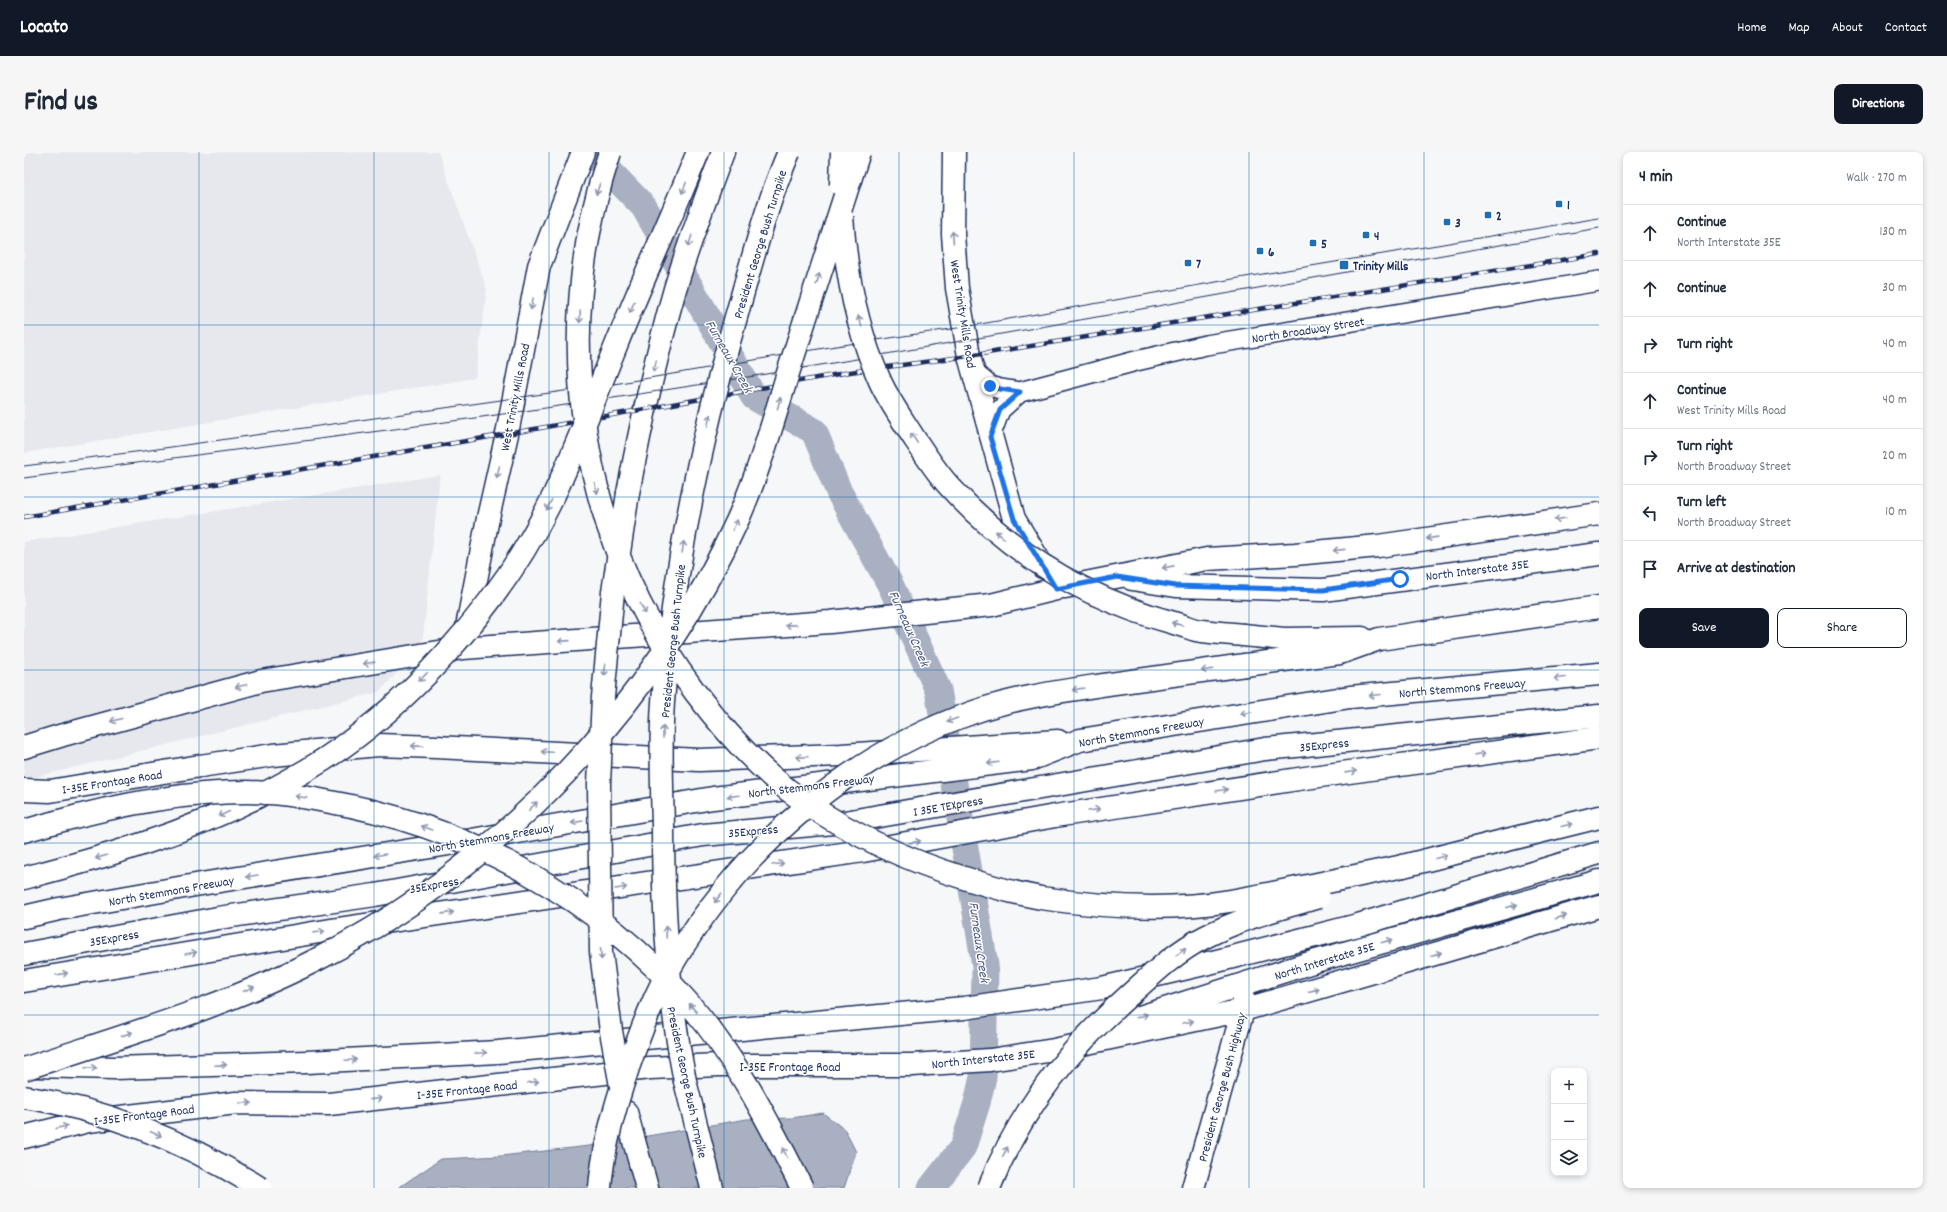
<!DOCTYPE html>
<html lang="en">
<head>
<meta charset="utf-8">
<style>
	body { margin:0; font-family:Dekko,sans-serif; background:#f6f6f7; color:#1f2937 }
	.controls { position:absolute; right:12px; bottom:12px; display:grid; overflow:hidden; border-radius:8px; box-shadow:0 2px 6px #0003 }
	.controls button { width:36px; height:36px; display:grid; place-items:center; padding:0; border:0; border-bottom:1px solid #e0e1e3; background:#fff; color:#1f2937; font:20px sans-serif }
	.stop { position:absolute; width:12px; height:12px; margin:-9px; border:3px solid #1a73e8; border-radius:50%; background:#fff }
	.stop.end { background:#1a73e8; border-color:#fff; box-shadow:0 1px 4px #0008 }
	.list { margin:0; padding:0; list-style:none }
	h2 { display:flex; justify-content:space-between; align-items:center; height:52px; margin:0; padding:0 16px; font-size:17px }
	h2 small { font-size:13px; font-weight:400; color:#747a83 }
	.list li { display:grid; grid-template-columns:26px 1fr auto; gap:12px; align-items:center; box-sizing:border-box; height:56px; padding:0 16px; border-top:1px solid #e0e1e3 }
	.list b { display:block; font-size:15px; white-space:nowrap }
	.list p { margin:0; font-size:13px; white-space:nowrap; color:#747a83 }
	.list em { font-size:13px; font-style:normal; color:#747a83 }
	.actions { display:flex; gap:8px; padding:12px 16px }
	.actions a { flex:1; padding:9px 0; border:1px solid #111827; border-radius:8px; text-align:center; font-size:14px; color:#111827 }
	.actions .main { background:#111827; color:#fff }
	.icon { flex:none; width:22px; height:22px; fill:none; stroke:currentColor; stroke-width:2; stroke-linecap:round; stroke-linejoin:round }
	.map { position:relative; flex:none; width:1575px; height:1036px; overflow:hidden; border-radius:8px }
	header { display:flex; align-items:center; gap:24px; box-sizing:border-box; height:56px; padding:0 20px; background:#111827; color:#fff }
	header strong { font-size:19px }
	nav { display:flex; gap:22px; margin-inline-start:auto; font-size:14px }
	.intro { display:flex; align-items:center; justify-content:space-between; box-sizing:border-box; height:96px; padding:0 24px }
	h1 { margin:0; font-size:28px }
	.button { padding:10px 18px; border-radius:8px; background:#111827; color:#fff; font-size:14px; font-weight:700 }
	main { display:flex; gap:24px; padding:0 24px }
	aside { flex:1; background:#fff; border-radius:8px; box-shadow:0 2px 6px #0003 }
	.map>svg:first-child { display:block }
	.built { fill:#e6e8ee }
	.water { fill:#a9b0c1; stroke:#707c99 }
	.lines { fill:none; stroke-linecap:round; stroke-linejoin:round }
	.river { stroke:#a9b0c1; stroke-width:27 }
	.tertiary-casing { stroke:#1b2f5e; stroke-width:22 }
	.secondary-casing { stroke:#1b2f5e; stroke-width:25 }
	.motorway-casing { stroke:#1b2f5e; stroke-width:25 }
	.tertiary { stroke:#fff; stroke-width:19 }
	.secondary { stroke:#fff; stroke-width:22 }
	.motorway { stroke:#fff; stroke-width:22 }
	.tram { stroke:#1b2f5e; stroke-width:1 }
	.rail-casing { stroke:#1b2f5e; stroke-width:4.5 }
	.rail { stroke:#fff; stroke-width:3; stroke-dasharray:9; stroke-linecap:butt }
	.motorway-bridge-casing { stroke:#1b2f5e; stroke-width:25; stroke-linecap:butt }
	.motorway-bridge { stroke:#fff; stroke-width:22 }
	.oneway { stroke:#8d97ae }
	.route { stroke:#1a73e8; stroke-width:5 }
	.grid { fill:none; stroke:#1f6fb2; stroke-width:1; stroke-opacity:0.55 }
	.poi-dot { fill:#1f6fb2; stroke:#fff; stroke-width:1.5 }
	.labels { text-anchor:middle; stroke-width:3; stroke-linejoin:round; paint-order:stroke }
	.poi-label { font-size:13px; font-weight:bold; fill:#1b2f5e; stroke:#fff; text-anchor:start }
	.street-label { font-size:13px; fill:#1b2f5e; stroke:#fff }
	.water-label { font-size:14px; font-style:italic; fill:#4d5c81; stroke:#fff }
</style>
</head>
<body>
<header>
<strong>Locato</strong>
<nav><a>Home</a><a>Map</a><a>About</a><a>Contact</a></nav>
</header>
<div class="intro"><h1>Find us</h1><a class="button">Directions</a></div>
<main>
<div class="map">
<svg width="1575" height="1036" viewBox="0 0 1575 1036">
	<rect width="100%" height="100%" fill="#f6f7f9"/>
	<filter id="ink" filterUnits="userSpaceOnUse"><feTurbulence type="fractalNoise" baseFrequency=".025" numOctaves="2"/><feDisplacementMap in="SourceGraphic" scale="8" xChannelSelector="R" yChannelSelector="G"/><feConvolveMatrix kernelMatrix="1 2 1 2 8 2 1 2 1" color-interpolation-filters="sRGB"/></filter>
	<g filter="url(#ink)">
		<path class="built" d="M0,0H414L463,137L451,226L0,301Z
			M416,323L398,494L355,540L0,628V390Z"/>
		<path class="water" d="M799,961L821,978L832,1000L820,1036H374L417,1007L477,1004L565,994L723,967L768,966Z"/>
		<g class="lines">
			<path class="river" d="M567,0L620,55L730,245L790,279L815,340L867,434L914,538L961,813L959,925L953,951L939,995L907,1036"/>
			<g class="tertiary-casing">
				<path id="tertiary" d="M949,220L966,234L976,237L996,240L1112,209L1182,193L1575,129
					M966,285L976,258L996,240"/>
			</g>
			<g class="secondary-casing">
				<path id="secondary" d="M930,0L929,82L933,136L945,204L990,367L1019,415
					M1108,427L1152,434L1299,438L1575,402
					M1041,435L1183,407L1271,402L1354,394L1575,362
					M441,485L464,366L483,282L515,114L559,0
					M0,595L39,583L237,529L439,496L806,470L967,453L1032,437
					M0,638L26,639L176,614
					M1092,874L1113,866L1292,809L1575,729
					M0,985L64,969L212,951L305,952L626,916L695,913H888L966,908L1030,898L1219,858L1575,754
					M1169,1036L1219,858V846"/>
			</g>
			<g class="motorway-casing">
				<path id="motorway" d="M604,341C617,272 632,204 651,137C665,91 682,45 699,0
					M1219,483L1260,487L1338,486
					M1221,513L1316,501L1355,487L1575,455
					M176,614L249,603L354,593L412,595L675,608L817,603L1034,589
					M0,679L28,671
					M1379,714L1575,665
					M0,726C81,705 160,682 235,644
					M0,765L35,757L183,731L425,692L689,646L1008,607L1056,588L1326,545L1575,522
					M0,802L194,766L351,743L679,683L821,670L1241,597L1575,564
					M0,829L307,778L839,699L1031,664L1281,626L1575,586
					M11,914L90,916L283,910L474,900L940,856L1078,836L1193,809L1334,773L1575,701
					M661,929L688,1036
					M602,960L623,1036"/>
			</g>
			<use href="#tertiary" class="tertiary"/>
			<use href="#secondary" class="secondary"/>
			<use href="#motorway" class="motorway"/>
			<path class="tram" d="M0,314L119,299L596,231L812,194L940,175L1209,127L1575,66
				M0,326C198,299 398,275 596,245C923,196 1248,131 1575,76"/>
			<g class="rail-casing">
				<path id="rail" d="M0,365L483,282L826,220L945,204L1575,102"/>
			</g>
			<use href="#rail" class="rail"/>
			<g class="motorway-bridge-casing">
				<path id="motorway-bridge" d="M586,0C525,184 554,384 671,540C698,576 728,610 764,638C811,673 864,700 919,719C951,730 984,740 1017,746C1078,755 1145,759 1206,749C1264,739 1322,726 1379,714
					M817,33L818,0
					M818,65C822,121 833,178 856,229C865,249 878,267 890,286C901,302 912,320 926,335C987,402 1063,447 1150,471C1158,473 1165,476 1172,478C1187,481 1204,481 1219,483
					M241,641C255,634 269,626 283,618C380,561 475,454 525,353C551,301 571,245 593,191C619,127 648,64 674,0
					M28,671C92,653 156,640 223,640C249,640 275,644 301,649C442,673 575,746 668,855C715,910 746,973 778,1036
					M0,917C98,884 200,855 292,808C477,713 629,555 715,365C735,319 749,270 764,221C788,147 811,74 835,0
					M661,929C644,845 639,760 639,674C638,633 636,591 639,550C649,417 677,286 714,158C729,105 743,51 765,0
					M597,934L587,879L577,800L575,632L579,545L589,440L604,341
					M0,945C85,958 164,991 236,1036
					M576,1036C579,995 591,954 604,916C617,879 631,840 652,806C719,695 827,602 950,560C993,545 1040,539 1085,532C1131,526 1176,519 1221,513
					M965,1036C996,957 1048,893 1111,838C1133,818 1155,798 1181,785C1217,766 1257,756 1295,745"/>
			</g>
			<use href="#motorway-bridge" class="motorway-bridge"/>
		</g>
		<defs><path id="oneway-shaft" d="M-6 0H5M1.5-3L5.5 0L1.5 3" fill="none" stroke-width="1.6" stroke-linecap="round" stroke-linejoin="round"/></defs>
		<g class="oneway">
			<use href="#oneway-shaft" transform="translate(660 36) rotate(112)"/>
			<use href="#oneway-shaft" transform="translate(574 37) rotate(108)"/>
			<use href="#oneway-shaft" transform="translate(929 85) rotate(-94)"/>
			<use href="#oneway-shaft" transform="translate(666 89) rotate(108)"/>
			<use href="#oneway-shaft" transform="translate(794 127) rotate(-72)"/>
			<use href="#oneway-shaft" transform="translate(508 152) rotate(101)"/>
			<use href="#oneway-shaft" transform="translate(608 155) rotate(113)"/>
			<use href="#oneway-shaft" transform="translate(556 165) rotate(93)"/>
			<use href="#oneway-shaft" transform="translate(836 169) rotate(-107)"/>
			<use href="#oneway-shaft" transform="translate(631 214) rotate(103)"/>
			<use href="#oneway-shaft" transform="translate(755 251) rotate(-74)"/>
			<use href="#oneway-shaft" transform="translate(685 268) rotate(-76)"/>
			<use href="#oneway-shaft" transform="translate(890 286) rotate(-124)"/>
			<use href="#oneway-shaft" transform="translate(474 320) rotate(103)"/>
			<use href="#oneway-shaft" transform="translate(572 336) rotate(75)"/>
			<use href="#oneway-shaft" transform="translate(525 353) rotate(117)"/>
			<use href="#oneway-shaft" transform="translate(1536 367) rotate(172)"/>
			<use href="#oneway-shaft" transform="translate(711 373) rotate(-65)"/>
			<use href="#oneway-shaft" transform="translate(976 383) rotate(-139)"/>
			<use href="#oneway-shaft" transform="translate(1408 386) rotate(172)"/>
			<use href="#oneway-shaft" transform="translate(659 395) rotate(-81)"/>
			<use href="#oneway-shaft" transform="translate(1315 398) rotate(174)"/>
			<use href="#oneway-shaft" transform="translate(1144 415) rotate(169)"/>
			<use href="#oneway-shaft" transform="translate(619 457) rotate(63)"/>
			<use href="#oneway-shaft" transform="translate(1153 472) rotate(-164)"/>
			<use href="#oneway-shaft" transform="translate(767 473) rotate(176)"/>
			<use href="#oneway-shaft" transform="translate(540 489) rotate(176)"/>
			<use href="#oneway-shaft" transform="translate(345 511) rotate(171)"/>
			<use href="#oneway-shaft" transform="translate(581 518) rotate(95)"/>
			<use href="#oneway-shaft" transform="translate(1183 518) rotate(172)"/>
			<use href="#oneway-shaft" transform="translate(399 525) rotate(134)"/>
			<use href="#oneway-shaft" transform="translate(1536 526) rotate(175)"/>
			<use href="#oneway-shaft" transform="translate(217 534) rotate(165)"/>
			<use href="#oneway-shaft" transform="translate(1054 537) rotate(170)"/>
			<use href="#oneway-shaft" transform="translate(1351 543) rotate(175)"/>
			<use href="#oneway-shaft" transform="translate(1222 561) rotate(171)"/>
			<use href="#oneway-shaft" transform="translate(92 568) rotate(165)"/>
			<use href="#oneway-shaft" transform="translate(928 568) rotate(160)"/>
			<use href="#oneway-shaft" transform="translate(639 580) rotate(-90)"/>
			<use href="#oneway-shaft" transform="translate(393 594) rotate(-179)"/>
			<use href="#oneway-shaft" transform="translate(523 600) rotate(-177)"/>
			<use href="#oneway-shaft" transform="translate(1456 602) rotate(-8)"/>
			<use href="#oneway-shaft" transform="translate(778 605) rotate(178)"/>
			<use href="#oneway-shaft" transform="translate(969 611) rotate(173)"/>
			<use href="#oneway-shaft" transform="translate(1327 620) rotate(-8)"/>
			<use href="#oneway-shaft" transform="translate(1198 638) rotate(-9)"/>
			<use href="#oneway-shaft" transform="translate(709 644) rotate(173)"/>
			<use href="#oneway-shaft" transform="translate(277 645) rotate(-171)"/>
			<use href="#oneway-shaft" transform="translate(509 654) rotate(-45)"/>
			<use href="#oneway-shaft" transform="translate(1070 658) rotate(-9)"/>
			<use href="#oneway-shaft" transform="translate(200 662) rotate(155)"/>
			<use href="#oneway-shaft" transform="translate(553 670) rotate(170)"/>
			<use href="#oneway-shaft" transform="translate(1543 673) rotate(-14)"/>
			<use href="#oneway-shaft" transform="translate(403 676) rotate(-160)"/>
			<use href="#oneway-shaft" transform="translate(891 690) rotate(-10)"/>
			<use href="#oneway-shaft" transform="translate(356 703) rotate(171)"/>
			<use href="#oneway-shaft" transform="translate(77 705) rotate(164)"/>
			<use href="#oneway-shaft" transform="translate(1417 705) rotate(-14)"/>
			<use href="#oneway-shaft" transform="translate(754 712) rotate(-9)"/>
			<use href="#oneway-shaft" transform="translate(228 724) rotate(171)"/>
			<use href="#oneway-shaft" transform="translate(597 736) rotate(-9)"/>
			<use href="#oneway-shaft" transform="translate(694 746) rotate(127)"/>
			<use href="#oneway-shaft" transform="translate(1488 754) rotate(-16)"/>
			<use href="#oneway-shaft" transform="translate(424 761) rotate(-8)"/>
			<use href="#oneway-shaft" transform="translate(1537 765) rotate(-16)"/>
			<use href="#oneway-shaft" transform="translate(295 780) rotate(-9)"/>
			<use href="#oneway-shaft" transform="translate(642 780) rotate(-94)"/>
			<use href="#oneway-shaft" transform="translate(1363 789) rotate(-16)"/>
			<use href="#oneway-shaft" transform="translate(1157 800) rotate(-35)"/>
			<use href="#oneway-shaft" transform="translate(167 801) rotate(-9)"/>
			<use href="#oneway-shaft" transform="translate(577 802) rotate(85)"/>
			<use href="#oneway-shaft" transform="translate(1412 802) rotate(-16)"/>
			<use href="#oneway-shaft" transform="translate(38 822) rotate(-10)"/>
			<use href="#oneway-shaft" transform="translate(225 837) rotate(-23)"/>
			<use href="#oneway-shaft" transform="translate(1290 838) rotate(-16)"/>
			<use href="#oneway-shaft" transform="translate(669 856) rotate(-130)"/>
			<use href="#oneway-shaft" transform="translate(1118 864) rotate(-18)"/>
			<use href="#oneway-shaft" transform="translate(1164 870) rotate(-12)"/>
			<use href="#oneway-shaft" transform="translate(103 882) rotate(-19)"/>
			<use href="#oneway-shaft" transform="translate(457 901) rotate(-3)"/>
			<use href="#oneway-shaft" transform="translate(327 908) rotate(-3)"/>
			<use href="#oneway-shaft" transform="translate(197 913) rotate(-2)"/>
			<use href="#oneway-shaft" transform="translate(67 916) rotate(1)"/>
			<use href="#oneway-shaft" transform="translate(509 930) rotate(-7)"/>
			<use href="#oneway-shaft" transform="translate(352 947) rotate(-6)"/>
			<use href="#oneway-shaft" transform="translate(222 951)"/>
			<use href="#oneway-shaft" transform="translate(38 975) rotate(-14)"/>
			<use href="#oneway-shaft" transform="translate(132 982) rotate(22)"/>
			<use href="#oneway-shaft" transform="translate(981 1000) rotate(-63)"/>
			<use href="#oneway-shaft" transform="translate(761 1001) rotate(-116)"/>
		</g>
	</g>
	<g class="lines" filter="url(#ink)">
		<path class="route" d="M966,234L976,237L996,240L976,258L966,285L990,367L1032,437L1093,425L1152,434L1299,438L1376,427"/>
	</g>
	<path class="grid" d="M175,0V1036M350,0V1036M525,0V1036M700,0V1036M875,0V1036M1050,0V1036M1225,0V1036M1400,0V1036M0,173H1575M0,345H1575M0,518H1575M0,691H1575M0,863H1575"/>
	<g class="poi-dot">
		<rect x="1531" y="48" width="8" height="8" rx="2"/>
		<rect x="1460" y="59" width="8" height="8" rx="2"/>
		<rect x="1419" y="66" width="8" height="8" rx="2"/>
		<rect x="1338" y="79" width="8" height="8" rx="2"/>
		<rect x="1285" y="87" width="8" height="8" rx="2"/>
		<rect x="1232" y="95" width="8" height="8" rx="2"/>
		<rect x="1160" y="107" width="8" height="8" rx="2"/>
		<rect x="1315" y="108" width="10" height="10" rx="2"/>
	</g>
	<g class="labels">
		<g class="poi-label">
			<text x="1543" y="57">1</text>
			<text x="1472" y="68">2</text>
			<text x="1431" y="75">3</text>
			<text x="1350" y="88">4</text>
			<text x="1297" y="96">5</text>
			<text x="1244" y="104">6</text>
			<text x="1172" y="116">7</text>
			<text x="1329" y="118">Trinity Mills</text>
		</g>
		<g class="street-label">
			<text transform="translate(735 92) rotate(-73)" y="5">President George Bush Turnpike</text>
			<text transform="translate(940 162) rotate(81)" y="5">West Trinity Mills Road</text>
			<text transform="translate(1284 177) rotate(-9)" y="5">North Broadway Street</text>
			<text transform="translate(490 245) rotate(-79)" y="5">West Trinity Mills Road</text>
			<text transform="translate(1453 417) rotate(-7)" y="5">North Interstate 35E</text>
			<text transform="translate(648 489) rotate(-84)" y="5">President George Bush Turnpike</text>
			<text transform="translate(1438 535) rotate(-5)" y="5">North Stemmons Freeway</text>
			<text transform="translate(1117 579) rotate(-10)" y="5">North Stemmons Freeway</text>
			<text transform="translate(1300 592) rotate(-6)" y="5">35Express</text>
			<text transform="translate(88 629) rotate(-9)" y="5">I-35E Frontage Road</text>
			<text transform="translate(787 633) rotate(-7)" y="5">North Stemmons Freeway</text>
			<text transform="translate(924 653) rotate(-10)" y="5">I 35E TEXpress</text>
			<text transform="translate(729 678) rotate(-5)" y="5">35Express</text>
			<text transform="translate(467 685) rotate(-10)" y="5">North Stemmons Freeway</text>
			<text transform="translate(410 732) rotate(-10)" y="5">35Express</text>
			<text transform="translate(147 738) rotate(-10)" y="5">North Stemmons Freeway</text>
			<text transform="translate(90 785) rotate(-10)" y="5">35Express</text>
			<text transform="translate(1300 808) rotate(-17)" y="5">North Interstate 35E</text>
			<text transform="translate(959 906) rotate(-6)" y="5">North Interstate 35E</text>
			<text x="766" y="919">I-35E Frontage Road</text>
			<text transform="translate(664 930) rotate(78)" y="5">President George Bush Turnpike</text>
			<text transform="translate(1197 935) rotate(-75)" y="5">President George Bush Highway</text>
			<text transform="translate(443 937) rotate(-6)" y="5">I-35E Frontage Road</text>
			<text transform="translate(120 962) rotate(-7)" y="5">I-35E Frontage Road</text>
		</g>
		<g class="water-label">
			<text transform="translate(706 204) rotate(60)" y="5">Furneaux Creek</text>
			<text transform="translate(886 476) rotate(66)" y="5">Furneaux Creek</text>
			<text transform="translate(956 790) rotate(82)" y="5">Furneaux Creek</text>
		</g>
	</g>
</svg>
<div class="controls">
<button>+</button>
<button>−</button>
<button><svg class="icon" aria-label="layers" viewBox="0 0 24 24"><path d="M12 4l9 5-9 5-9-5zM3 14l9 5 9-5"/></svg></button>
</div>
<div class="stop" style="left:1376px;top:427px"></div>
<div class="stop end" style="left:966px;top:234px"></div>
</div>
<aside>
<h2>4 min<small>Walk · 270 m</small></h2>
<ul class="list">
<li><svg class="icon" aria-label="ahead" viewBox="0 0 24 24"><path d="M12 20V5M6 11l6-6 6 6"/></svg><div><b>Continue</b><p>North Interstate 35E</p></div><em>130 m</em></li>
<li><svg class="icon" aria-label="ahead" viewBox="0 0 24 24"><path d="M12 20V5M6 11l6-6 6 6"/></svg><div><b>Continue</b></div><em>30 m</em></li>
<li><svg class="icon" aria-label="right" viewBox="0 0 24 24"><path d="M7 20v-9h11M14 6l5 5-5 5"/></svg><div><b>Turn right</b></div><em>40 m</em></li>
<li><svg class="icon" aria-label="ahead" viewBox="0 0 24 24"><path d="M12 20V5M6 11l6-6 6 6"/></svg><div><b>Continue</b><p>West Trinity Mills Road</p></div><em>40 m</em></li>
<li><svg class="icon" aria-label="right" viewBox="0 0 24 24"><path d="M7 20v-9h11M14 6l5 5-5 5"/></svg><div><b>Turn right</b><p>North Broadway Street</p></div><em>20 m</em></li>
<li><svg class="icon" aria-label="left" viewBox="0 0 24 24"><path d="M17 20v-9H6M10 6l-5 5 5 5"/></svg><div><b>Turn left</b><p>North Broadway Street</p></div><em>10 m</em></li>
<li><svg class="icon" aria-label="arrive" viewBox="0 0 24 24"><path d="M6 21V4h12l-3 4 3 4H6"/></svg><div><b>Arrive at destination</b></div></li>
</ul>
<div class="actions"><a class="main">Save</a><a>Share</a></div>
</aside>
</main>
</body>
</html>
